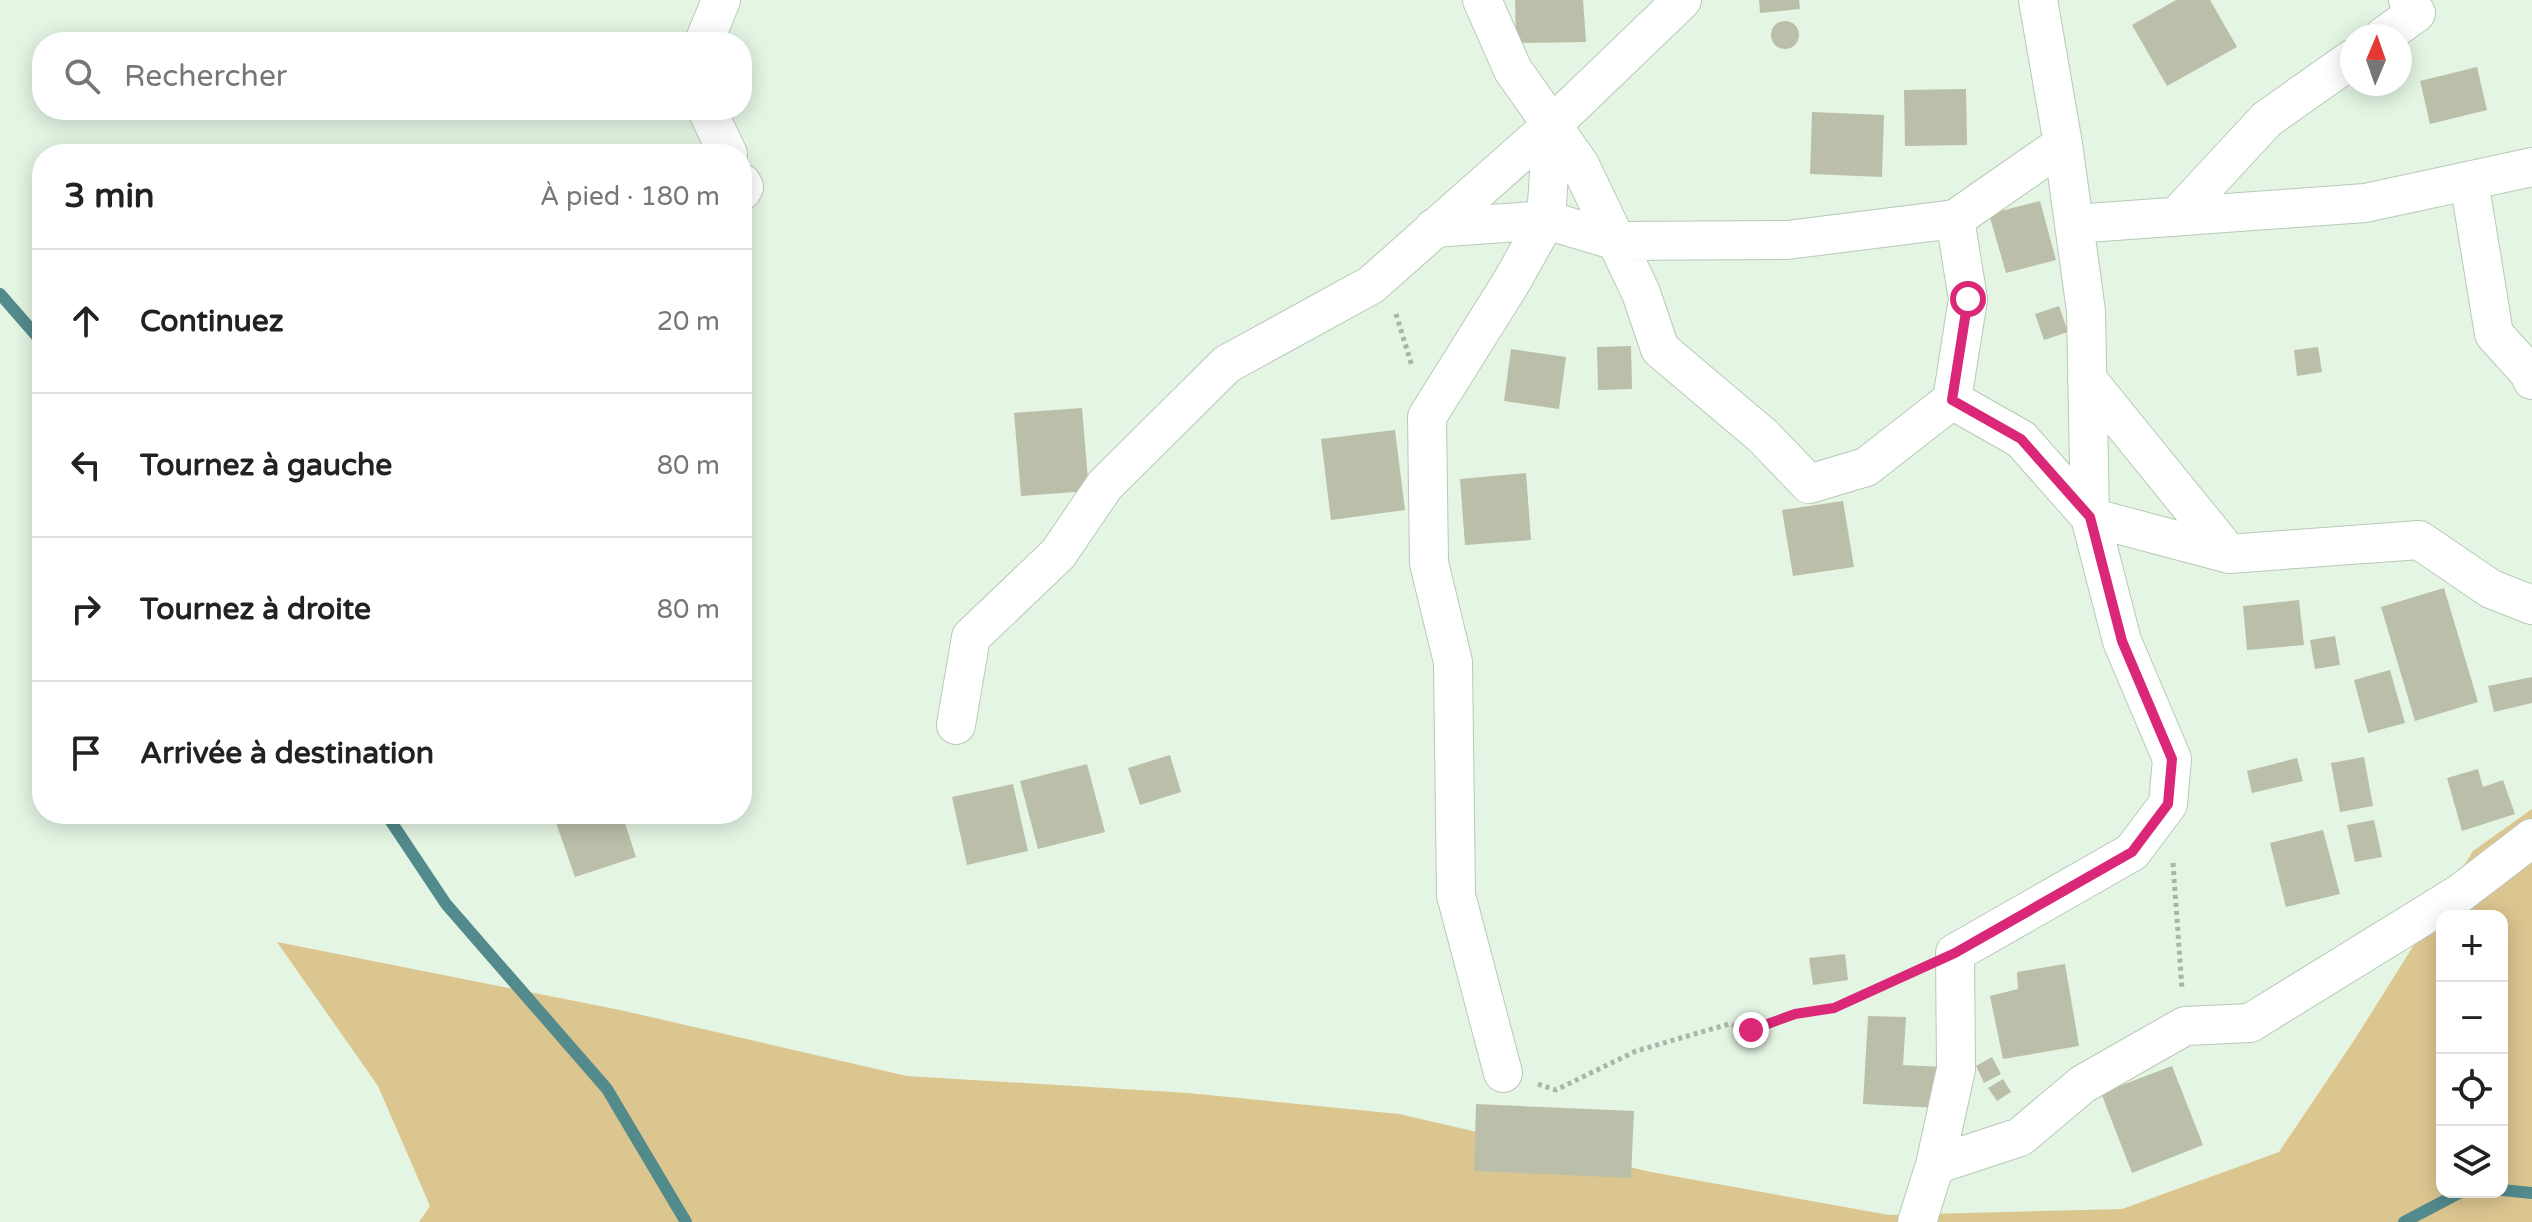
<!DOCTYPE html>
<html lang="fr">
<head>
<meta charset="utf-8">
<style>
	body { margin:0; font-family:"Varela Round",sans-serif; background:#f2f2f2; color:#222 }
	.controls { position:absolute; right:24px; bottom:24px; display:grid; overflow:hidden; border-radius:16px; box-shadow:0 4px 20px #0003 }
	.controls button { width:72px; height:72px; display:grid; place-items:center; padding:0; border:0; border-bottom:2px solid #e0e0e0; background:#fff; color:#222; font:40px sans-serif }
	.compass { position:absolute; left:2340px; top:24px; width:72px; height:72px; border-radius:50%; background:#fff; box-shadow:0 4px 20px #0003; rotate:2deg }
	.stop { position:absolute; width:24px; height:24px; margin:-18px; border:6px solid #db2777; border-radius:50%; background:#fff }
	.stop.end { background:#db2777; border-color:#fff; box-shadow:0 2px 8px #0008 }
	.list { margin:0; padding:0; list-style:none }
	h2 { display:flex; justify-content:space-between; align-items:center; height:104px; margin:0; padding:0 32px; font-size:34px }
	h2 small { font-size:26px; font-weight:400; color:#767676 }
	.list li { display:grid; grid-template-columns:52px 1fr auto; gap:24px; align-items:center; box-sizing:border-box; height:144px; padding:0 32px; border-top:2px solid #e0e0e0 }
	.list b { display:block; font-size:30px; white-space:nowrap }
	.list em { font-size:26px; font-style:normal; color:#767676 }
	.icon { flex:none; width:44px; height:44px; fill:none; stroke:currentColor; stroke-width:2; stroke-linecap:round; stroke-linejoin:round }
	.map { position:relative; flex:none; width:2532px; height:1222px; overflow:hidden }
	.search { position:absolute; background:#fff; box-shadow:0 4px 20px #0003; left:32px; top:32px; width:720px; height:88px; display:flex; align-items:center; gap:20px; box-sizing:border-box; padding:0 28px; border-radius:32px; color:#767676; font-size:30px }
	.panel { position:absolute; background:#fff; box-shadow:0 4px 20px #0003; left:32px; top:144px; width:720px; height:680px; border-radius:32px }
	.map>svg:first-child { display:block }
	.green { fill:#dcc690; fill-rule:evenodd }
	.lines { fill:none; stroke-linecap:round; stroke-linejoin:round }
	.stream { stroke:#538a8c; stroke-width:12 }
	.building { fill:#bbbfaa }
	.street-casing { stroke:#b8c9b8; stroke-width:40 }
	.path { stroke:#a8b6a8; stroke-width:5; stroke-dasharray:4 4; stroke-linecap:butt }
	.street { stroke:#fff; stroke-width:38 }
	.route { stroke:#db2777; stroke-width:10 }
</style>
</head>
<body>
<div class="map">
<svg width="2532" height="1222" viewBox="0 0 2532 1222">
	<rect width="100%" height="100%" fill="#e4f5e3"/>
	<path class="green" d="M2532,809V1222H419L430,1206L378,1086L277,942L620,1010L907,1076L1188,1093L1399,1114L1651,1172L1889,1215L2122,1209L2279,1152L2353,1042L2473,851ZM2442,916H2502V1192H2442Z"/>
	<g class="lines">
		<path class="stream" d="M0,294L42,342
			M386,814L446,904L607,1089L686,1222
			M2502,1190L2532,1193
			M2404,1222L2461,1192"/>
	</g>
	<path class="building" d="M1515,0H1583L1586,42L1516,43Z
		M1759,0H1799L1800,9L1760,13Z
		M2176,0H2210L2237,47L2167,86L2132,25Z
		M1771 35a14 14 0 1 1 28 0a14 14 0 1 1-28 0Z
		M2477,67L2487,110L2430,124L2420,81Z
		M1966,89L1967,145L1905,146L1904,90Z
		M1812,112L1884,115L1882,177L1810,174Z
		M2040,201L2056,260L2006,273L1989,214Z
		M2059,306L2068,332L2044,340L2035,314Z
		M1631,346L1632,389L1598,390L1597,347Z
		M2318,347L2322,372L2297,376L2294,350Z
		M1511,349L1566,357L1559,409L1504,401Z
		M1082,408L1089,491L1021,496L1014,413Z
		M1395,430L1405,510L1331,520L1321,439Z
		M1526,473L1531,540L1465,545L1460,479Z
		M1843,501L1854,567L1793,576L1782,510Z
		M2444,588L2478,702L2415,721L2381,607Z
		M2299,600L2304,645L2247,650L2243,606Z
		M2335,636L2340,665L2315,669L2310,640Z
		M2390,670L2405,723L2368,733L2354,680Z
		M2532,677V703L2494,712L2488,686Z
		M1170,755L1181,792L1140,805L1128,768Z
		M2364,757L2373,806L2340,812L2331,763Z
		M2297,758L2303,781L2252,793L2247,771Z
		M1087,764L1105,832L1038,849L1020,781Z
		M2478,769L2483,787L2503,780L2515,814L2462,831L2447,778Z
		M1013,784L1028,851L967,865L952,797Z
		M562,814H622L636,857L575,877L554,817Z
		M2374,820L2382,857L2355,862L2347,825Z
		M2323,830L2340,894L2286,907L2270,843Z
		M1845,954L1848,980L1813,985L1809,958Z
		M2065,964L2079,1046L2003,1059L1990,996L2018,989L2017,972Z
		M1868,1016L1906,1017L1903,1065L1941,1067L1939,1108L1863,1104Z
		M1992,1057L2001,1074L1984,1083L1976,1066Z
		M2172,1066L2203,1145L2132,1173L2101,1093Z
		M2003,1079L2011,1092L1997,1101L1988,1088Z
		M1476,1104L1634,1111L1631,1178L1474,1171Z"/>
	<g class="lines">
		<g class="street-casing">
			<path id="street" d="M1482,0L1513,70L1580,165L1641,293L1660,349L1763,436L1809,484L1866,467L1952,400L1968,299L1955,219L2063,144
				M2384,36L2416,13L2408,0
				M704,42L721,0
				M707,110L728,154
				M2469,181L2494,334L2532,376V380
				M742,183L744,187L742,191
				M2176,217L2267,119L2352,59
				M2074,224L2365,203L2532,167
				M1434,228L1546,220L1617,241L1787,240L1955,219
				M2087,379L2229,554
				M1952,400L2021,439L2090,517L2229,554L2419,540L2491,589L2532,605
				M956,725L971,637L1058,554L1105,485L1227,364L1371,285L1552,125L1682,0
				M1503,1073L1456,895L1453,662L1429,563L1427,417L1512,281L1546,220L1552,125
				M1935,1165L2020,1137L2083,1084L2185,1026L2250,1023L2459,894L2532,838
				M1917,1222L1935,1165L1956,1069L1955,953L2132,852L2168,804L2172,759L2122,641L2090,517L2086,311L2063,144L2038,0"/>
		</g>
		<path class="path" d="M1396,314L1412,366
			M2173,863L2182,989
			M1538,1084L1556,1090L1636,1051L1729,1024L1751,1030L1795,1014L1834,1008L1918,970"/>
		<use href="#street" class="street"/>
	</g>
	<g class="lines">
		<path class="route" d="M1751,1030L1795,1014L1834,1008L1955,953L2132,852L2168,804L2172,759L2122,641L2090,517L2021,439L1952,400L1968,299"/>
	</g>
</svg>
<div class="controls">
<button>+</button>
<button>−</button>
<button><svg class="icon" aria-label="locate" viewBox="0 0 24 24"><circle cx="12" cy="12" r="6"/><path d="M12 2v4M12 18v4M2 12h4M18 12h4"/></svg></button>
<button><svg class="icon" aria-label="layers" viewBox="0 0 24 24"><path d="M12 4l9 5-9 5-9-5zM3 14l9 5 9-5"/></svg></button>
</div>
<svg class="compass" viewBox="-18 -18 36 36"><path d="M0-13l5 13h-10z" fill="#e53935"/><path d="M0 13l5-13h-10z" fill="#767676"/></svg>
<div class="stop" style="left:1968px;top:299px"></div>
<div class="stop end" style="left:1751px;top:1030px"></div>
<div class="search"><svg class="icon" aria-label="search" viewBox="0 0 24 24"><circle cx="10" cy="10" r="6"/><path d="M15 15l6 6"/></svg>Rechercher</div>
<section class="panel">
<h2>3 min<small>À pied · 180 m</small></h2>
<ul class="list">
<li><svg class="icon" aria-label="ahead" viewBox="0 0 24 24"><path d="M12 20V5M6 11l6-6 6 6"/></svg><div><b>Continuez</b></div><em>20 m</em></li>
<li><svg class="icon" aria-label="left" viewBox="0 0 24 24"><path d="M17 20v-9H6M10 6l-5 5 5 5"/></svg><div><b>Tournez à gauche</b></div><em>80 m</em></li>
<li><svg class="icon" aria-label="right" viewBox="0 0 24 24"><path d="M7 20v-9h11M14 6l5 5-5 5"/></svg><div><b>Tournez à droite</b></div><em>80 m</em></li>
<li><svg class="icon" aria-label="arrive" viewBox="0 0 24 24"><path d="M6 21V4h12l-3 4 3 4H6"/></svg><div><b>Arrivée à destination</b></div></li>
</ul>
</section>
</div>
</body>
</html>
